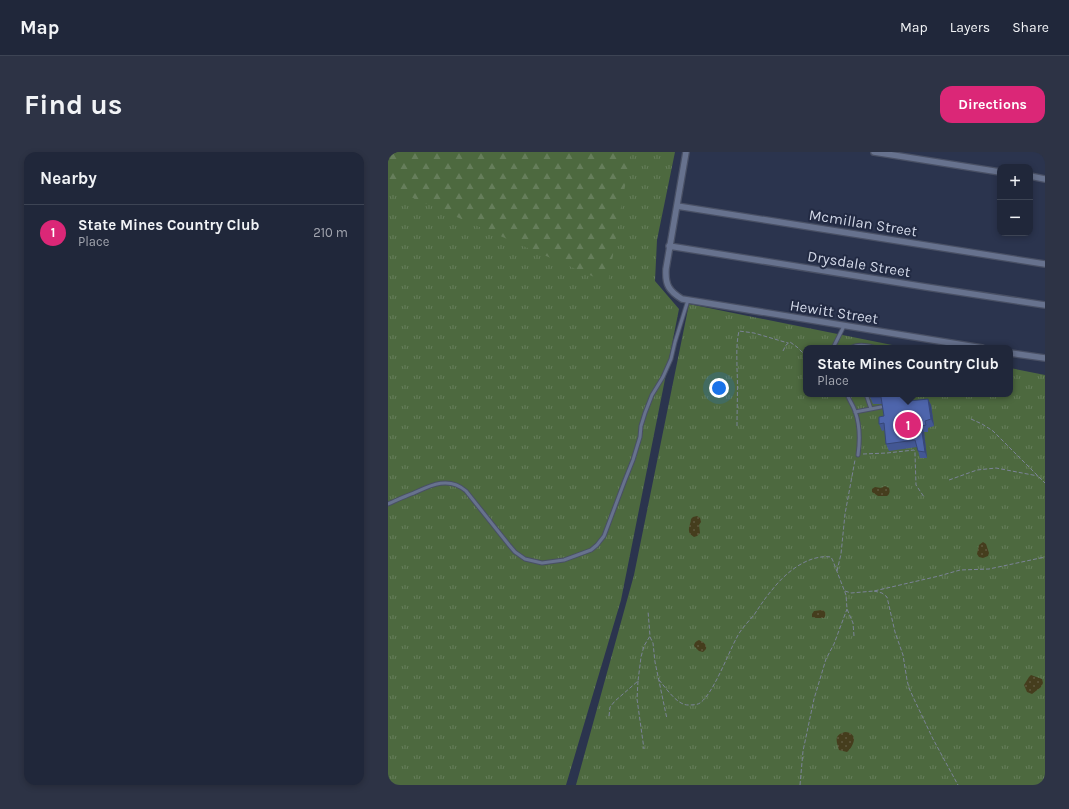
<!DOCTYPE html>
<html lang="en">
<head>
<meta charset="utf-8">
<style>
	body { margin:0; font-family:Karla,sans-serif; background:#2d3345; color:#f1f3f6 }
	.controls { position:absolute; right:12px; top:12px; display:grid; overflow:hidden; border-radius:8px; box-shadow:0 2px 6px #0003 }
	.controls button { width:36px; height:36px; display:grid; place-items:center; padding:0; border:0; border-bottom:1px solid #3d4454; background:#20273a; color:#f1f3f6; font:20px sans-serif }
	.you { position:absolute; left:331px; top:236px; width:14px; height:14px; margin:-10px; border:3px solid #fff; border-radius:50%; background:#1a73e8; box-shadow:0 0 0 6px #1a73e833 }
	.badge { display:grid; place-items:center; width:26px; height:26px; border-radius:50%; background:#db2777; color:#fff; font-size:13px; font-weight:700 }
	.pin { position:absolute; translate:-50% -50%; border:2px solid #fff; box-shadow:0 1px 4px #0006 }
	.popup { position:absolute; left:415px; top:193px; width:210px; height:52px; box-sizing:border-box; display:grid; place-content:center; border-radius:8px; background:#20273a; filter:drop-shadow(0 1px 3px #0005); font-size:13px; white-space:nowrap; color:#a2a5af }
	.popup b { font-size:15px; color:#f1f3f6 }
	.popup::after { content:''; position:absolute; left:50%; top:100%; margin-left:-8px; border:8px solid transparent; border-top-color:#20273a }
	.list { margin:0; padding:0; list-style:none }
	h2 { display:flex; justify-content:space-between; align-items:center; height:52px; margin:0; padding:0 16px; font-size:17px }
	h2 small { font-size:13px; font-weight:400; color:#a2a5af }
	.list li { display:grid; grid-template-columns:26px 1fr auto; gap:12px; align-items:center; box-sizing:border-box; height:56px; padding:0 16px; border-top:1px solid #3d4454 }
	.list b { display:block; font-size:15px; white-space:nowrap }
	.list p { margin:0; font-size:13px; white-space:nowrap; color:#a2a5af }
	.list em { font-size:13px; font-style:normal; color:#a2a5af }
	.map { position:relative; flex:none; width:657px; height:633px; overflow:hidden; border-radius:12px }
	header { display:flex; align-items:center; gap:24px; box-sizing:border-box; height:56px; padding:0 20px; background:#20273a; border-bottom:1px solid #3d4454 }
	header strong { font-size:19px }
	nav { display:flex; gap:22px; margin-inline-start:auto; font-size:14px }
	.intro { display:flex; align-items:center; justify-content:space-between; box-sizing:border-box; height:96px; padding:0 24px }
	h1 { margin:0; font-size:28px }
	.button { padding:10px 18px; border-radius:12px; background:#db2777; color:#fff; font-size:14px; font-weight:700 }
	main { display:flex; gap:24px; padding:0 24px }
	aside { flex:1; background:#20273a; border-radius:12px; box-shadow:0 2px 6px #0003 }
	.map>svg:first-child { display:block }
	.grass { fill:url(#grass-tufts) }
	.forest { fill:url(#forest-firs) }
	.sand { fill:url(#sand-dots) }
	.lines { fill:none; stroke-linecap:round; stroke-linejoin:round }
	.lane-casing { stroke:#495065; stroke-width:5 }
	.street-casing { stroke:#495065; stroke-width:8 }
	.path { stroke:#7b8398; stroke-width:1; stroke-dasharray:4 2; stroke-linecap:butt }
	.lane { stroke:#67728e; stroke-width:3 }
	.street { stroke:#67728e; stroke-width:5.5 }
	.wall { fill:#435794 }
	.shaded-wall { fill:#374778 }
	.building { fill:#4e65ac; stroke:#374778 }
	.labels { text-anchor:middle; stroke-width:4; stroke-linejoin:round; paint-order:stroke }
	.street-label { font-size:15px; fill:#d1d7e7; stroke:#222a43 }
</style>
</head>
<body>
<header>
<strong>Map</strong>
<nav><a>Map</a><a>Layers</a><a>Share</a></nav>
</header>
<div class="intro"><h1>Find us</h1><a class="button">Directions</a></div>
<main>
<aside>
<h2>Nearby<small></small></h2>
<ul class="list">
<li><span class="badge">1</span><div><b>State Mines Country Club</b><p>Place</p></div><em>210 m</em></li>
</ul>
</aside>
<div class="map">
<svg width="657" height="633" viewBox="0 0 657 633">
	<defs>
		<pattern id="grass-tufts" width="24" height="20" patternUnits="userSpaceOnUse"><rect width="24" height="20" fill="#4d693f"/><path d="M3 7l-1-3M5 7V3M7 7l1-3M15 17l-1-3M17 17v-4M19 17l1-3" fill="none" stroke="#667e5b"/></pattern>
		<pattern id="forest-firs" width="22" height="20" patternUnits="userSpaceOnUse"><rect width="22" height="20" fill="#4d693f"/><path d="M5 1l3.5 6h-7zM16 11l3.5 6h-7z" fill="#667e5b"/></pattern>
		<pattern id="sand-dots" width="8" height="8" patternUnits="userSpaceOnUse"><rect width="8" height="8" fill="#453d1d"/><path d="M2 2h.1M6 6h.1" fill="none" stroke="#5f583e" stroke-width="1.8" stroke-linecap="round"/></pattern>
	</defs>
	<rect width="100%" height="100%" fill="#2b344e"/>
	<path class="grass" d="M0,0H287L269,88L267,129L291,157L233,448L178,633H0Z
		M301,152L519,196H418V242H622V216L657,223V633H188L246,423Z"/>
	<path class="forest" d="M0,0H243L220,131L0,35Z"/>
	<path class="sand" d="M497,334L501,336C502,339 502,342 499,344H490L484,340V337L487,335L493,336Z
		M309,364L312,366L313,370L311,373L312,381L309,384L306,385L302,382C299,376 303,372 303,367L305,365Z
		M595,390L598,392L601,401L600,404L595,406L591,405L589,402L591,393Z
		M434,458L436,459C438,461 438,463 436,466H428L424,465V462L426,459Z
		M311,488C315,490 319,492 318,497L315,500L311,499L306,494C306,491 308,489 311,488Z
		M643,523L654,527L655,531L653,535L644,542L639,540L636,533L641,525Z
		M457,580C471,581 466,594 459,600L451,598C448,588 446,583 457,580Z"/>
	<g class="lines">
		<g class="lane-casing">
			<path id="lane" d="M445,196L456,174
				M463,196C470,191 482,194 490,196
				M459,242C461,248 465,253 467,259C472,273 472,289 470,303
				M478,242L483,257
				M467,260L493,255
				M0,352C9,348 17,344 26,341C43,333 61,324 78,339L121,393L127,400L137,407L154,411L176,408L203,398L209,393L216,384L237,328L245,308L252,285L253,274L257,261L264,243L275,225L283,207L287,190L300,148"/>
		</g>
		<g class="street-casing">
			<path id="street" d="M298,0L278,117C277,133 281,139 294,147L594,196
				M486,0L612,20
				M642,24L657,27
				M289,54L657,112
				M281,94L538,135L657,153
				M622,201L657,206"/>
		</g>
		<path class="path" d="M395,199L398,193L402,190L409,195L418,204
			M583,267L594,272L605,279L657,331
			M349,274C349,255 350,236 349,217C349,204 348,192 351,179L366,181L400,191
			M475,302L499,301L526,298L527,299V302L528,333L536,345
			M561,328L589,318L608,316L650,324
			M449,419L453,402L457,362L467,308
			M457,439L463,441L486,439L551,424L572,418L601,417L657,405
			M486,439L494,441L499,445L507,480L515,503L519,528L521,536L526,547L545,587L570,633
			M262,485L265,491L267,510L279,567
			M271,528C278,536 289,553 300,553C304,553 309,553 312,551C325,542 340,502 348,487C352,478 360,470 366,463C372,454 377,446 384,438C397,421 420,402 443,405L445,409L458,443L459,457L465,471L466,484
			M250,529L249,547L256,597
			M221,564L222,555L227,549L250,529L253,505L256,494L262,484L260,459
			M412,633L415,599L426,547L438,507L446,492L459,457"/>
		<use href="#lane" class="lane"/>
		<use href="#street" class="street"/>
	</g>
	<path class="wall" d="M512,242L514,246L520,243L522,249L540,247L543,253L546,274L540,276V280H536L539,306H532L529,295L501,299L498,292L497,278L494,279L491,272L496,264L494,252H485L482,245Z"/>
	<path class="shaded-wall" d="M540,247L543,253L546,274L543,267Z
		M533,274L536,280L539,306L537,300Z"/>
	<path class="building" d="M482,242H512L513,246L520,243L521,249L540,247L543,267L537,269L538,273L533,274L537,300L530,299L527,288L498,292L496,271L491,272V265L496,264L493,245H482Z"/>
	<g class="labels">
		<g class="street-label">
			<text transform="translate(475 71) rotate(9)" y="5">Mcmillan Street</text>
			<text transform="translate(471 112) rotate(9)" y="5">Drysdale Street</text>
			<text transform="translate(446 160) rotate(9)" y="5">Hewitt Street</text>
		</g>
	</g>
</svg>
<div class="controls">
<button>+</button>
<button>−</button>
</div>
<div class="you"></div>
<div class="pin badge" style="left:520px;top:273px">1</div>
<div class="popup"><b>State Mines Country Club</b>Place</div>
</div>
</main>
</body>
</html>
